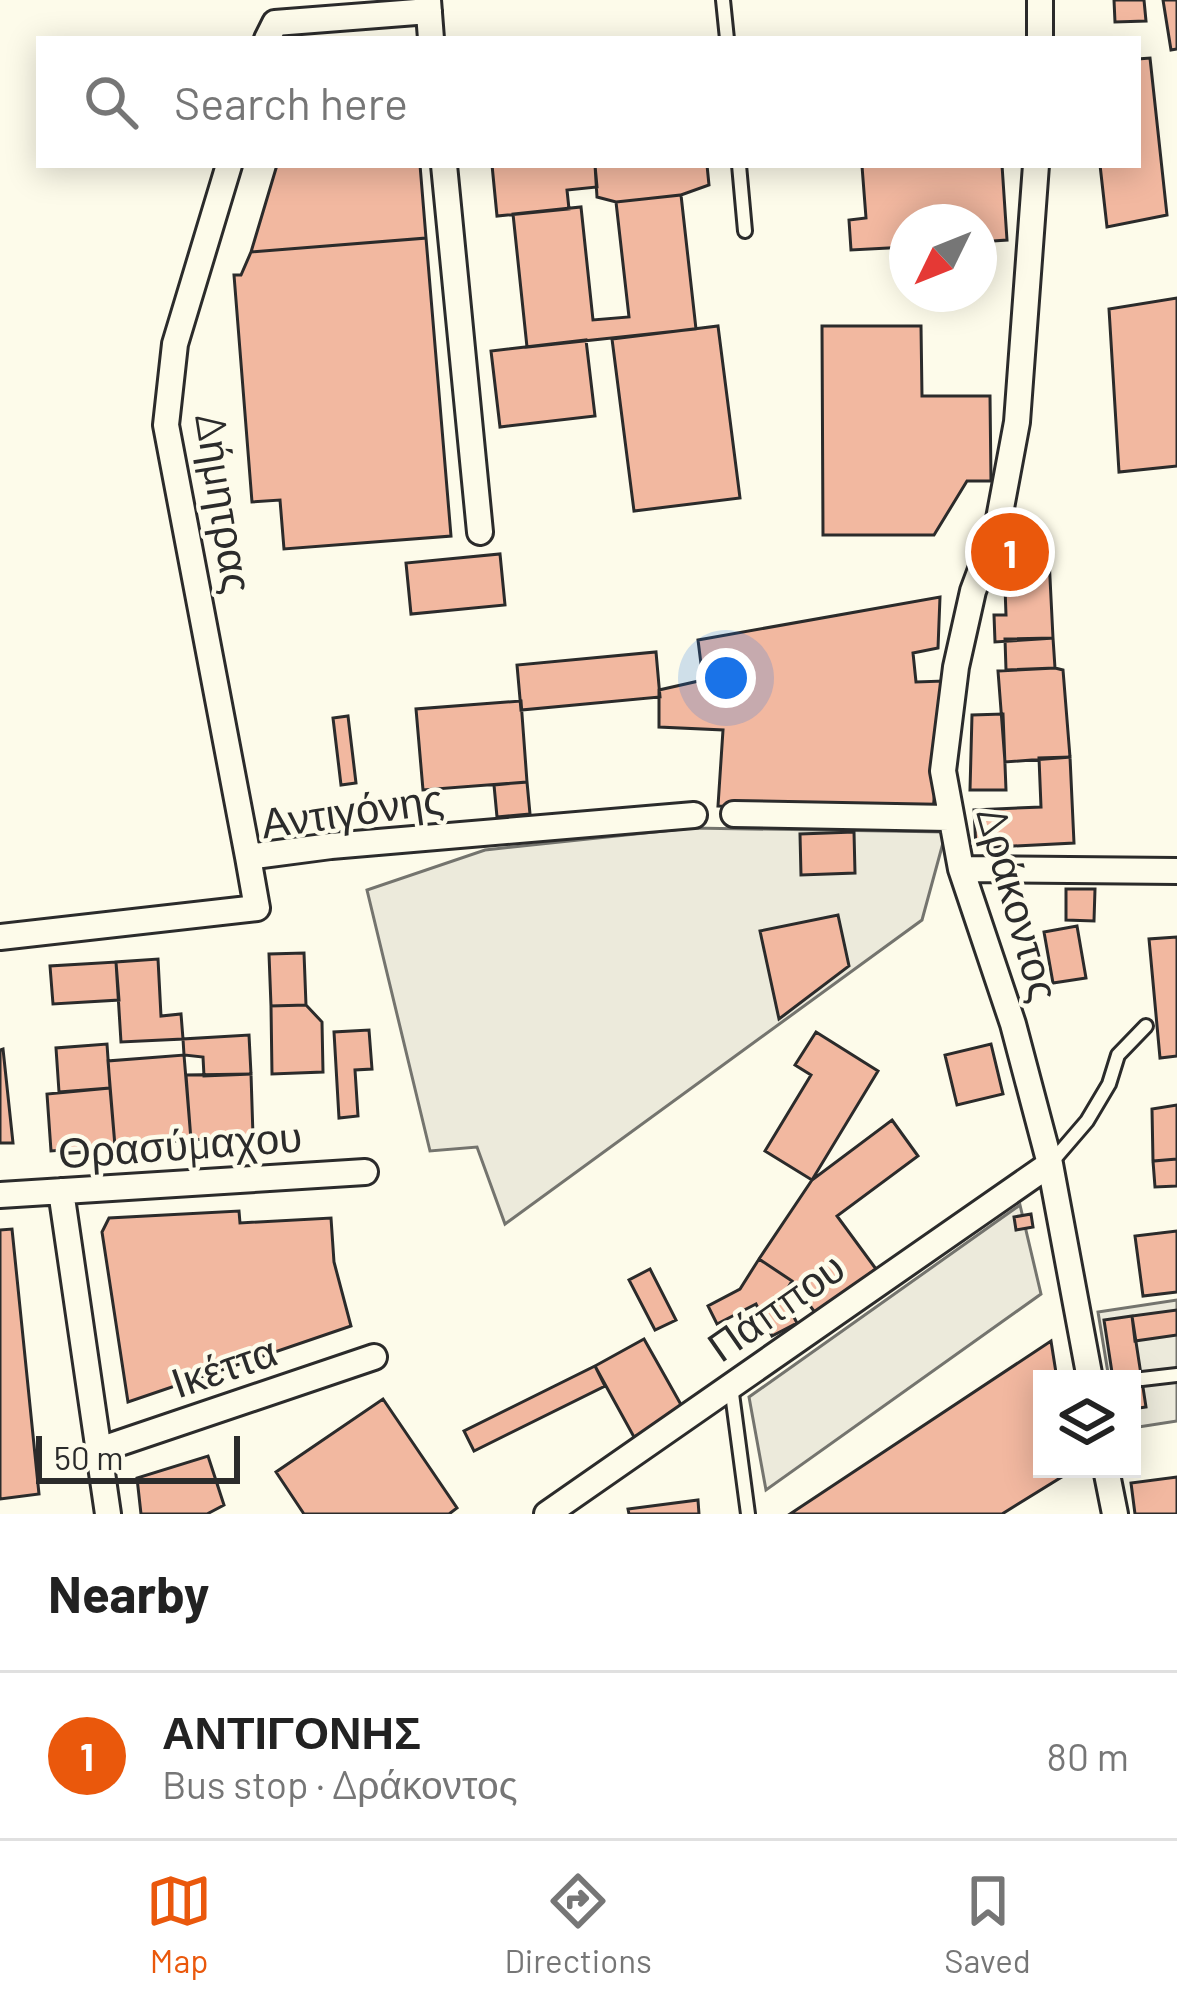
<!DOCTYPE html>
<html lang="en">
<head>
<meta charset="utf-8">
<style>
	body { margin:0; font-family:Barlow,sans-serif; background:#f6f6f6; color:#222 }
	.controls { position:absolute; right:36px; bottom:36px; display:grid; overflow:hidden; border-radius:0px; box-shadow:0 6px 30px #0003 }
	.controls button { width:108px; height:108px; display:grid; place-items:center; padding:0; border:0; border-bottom:3px solid #e0e0e0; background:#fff; color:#222; font:60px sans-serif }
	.compass { position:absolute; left:889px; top:204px; width:108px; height:108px; border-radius:50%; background:#fff; box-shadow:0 6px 30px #0003; rotate:227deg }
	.scale { position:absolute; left:36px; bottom:30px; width:204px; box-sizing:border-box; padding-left:12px; border:6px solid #2b2b2b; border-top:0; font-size:33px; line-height:42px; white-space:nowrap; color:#2b2b2b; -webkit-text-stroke:9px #fdfbea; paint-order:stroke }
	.you { position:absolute; left:726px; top:678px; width:42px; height:42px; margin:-30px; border:9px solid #fff; border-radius:50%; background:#1a73e8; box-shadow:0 0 0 18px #1a73e833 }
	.badge { display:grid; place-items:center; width:78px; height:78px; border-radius:50%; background:#ea580c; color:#fff; font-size:39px; font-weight:700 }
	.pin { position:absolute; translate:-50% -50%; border:6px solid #fff; box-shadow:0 3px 12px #0006 }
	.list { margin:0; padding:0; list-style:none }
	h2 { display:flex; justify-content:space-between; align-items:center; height:156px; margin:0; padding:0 48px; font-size:51px }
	h2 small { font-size:39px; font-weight:400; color:#767676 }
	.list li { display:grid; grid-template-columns:78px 1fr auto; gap:36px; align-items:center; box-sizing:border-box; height:168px; padding:0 48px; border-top:3px solid #e0e0e0 }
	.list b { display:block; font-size:45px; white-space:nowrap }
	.list p { margin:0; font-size:39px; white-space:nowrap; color:#767676 }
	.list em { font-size:39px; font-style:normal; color:#767676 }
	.icon { flex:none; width:66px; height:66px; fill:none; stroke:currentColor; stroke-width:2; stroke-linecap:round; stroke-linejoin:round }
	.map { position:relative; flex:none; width:1177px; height:1514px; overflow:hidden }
	.search { position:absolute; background:#fff; box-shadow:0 6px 30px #0003; left:36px; right:36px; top:36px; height:132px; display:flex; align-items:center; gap:30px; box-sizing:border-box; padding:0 42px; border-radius:0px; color:#767676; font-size:45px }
	.sheet { height:324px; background:#fff }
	nav { display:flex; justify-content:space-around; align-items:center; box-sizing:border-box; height:168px; border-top:3px solid #e0e0e0; background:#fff; font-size:33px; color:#767676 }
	nav a { display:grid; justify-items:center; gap:6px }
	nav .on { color:#ea580c }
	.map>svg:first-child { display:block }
	.parking { fill:#eceadb; stroke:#74746e; stroke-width:3 }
	.building { fill:#f2b8a0; stroke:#2b2b2b; stroke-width:3 }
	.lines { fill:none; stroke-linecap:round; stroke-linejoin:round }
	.lane-casing { stroke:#2b2b2b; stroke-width:18 }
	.street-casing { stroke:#2b2b2b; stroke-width:30 }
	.lane { stroke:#fdfbea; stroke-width:12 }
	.street { stroke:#fdfbea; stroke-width:24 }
	.labels { text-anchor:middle; stroke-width:9; stroke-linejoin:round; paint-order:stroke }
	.street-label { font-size:42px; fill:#2b2b2b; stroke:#fdfbea }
</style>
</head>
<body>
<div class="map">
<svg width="1177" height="1514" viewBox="0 0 1177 1514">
	<rect width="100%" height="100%" fill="#fdfbea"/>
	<path class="parking" d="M692,828L946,832L922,920L505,1224L477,1147L430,1151L367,890L485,850Z
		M1020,1205L1041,1294L766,1490L749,1397Z
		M1177,1300V1421L1132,1428V1379H1109L1098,1312Z"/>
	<path class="building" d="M1114,0H1144L1146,21L1115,22Z
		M1163,0H1177V49L1171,50Z
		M1150,58L1167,215L1107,227L1100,165H1138V59Z
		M277,165H420L426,238L251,252Z
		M492,165H595L597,187L567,190L569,209L497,216Z
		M595,165H707L709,185L681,195L616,202L597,197Z
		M1002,165L1007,240L979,242V222H907V247L851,250L849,220L866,218L862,166Z
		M681,195L696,329L527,347L513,214L581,207L593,320L629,317L616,202Z
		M426,238L451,536L284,549L280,500L252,502L234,275H241L251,252Z
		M1177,298V466L1119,472L1109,309Z
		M718,326L740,498L634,511L612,339Z
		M822,326H921L922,396H990L991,481H967L934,535H823Z
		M586,340L595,416L500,427L491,351Z
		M500,554L505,605L411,614L406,563Z
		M1049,558L1053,638L995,642L994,615H1006L1004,559Z
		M940,597L938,648L913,653L916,682L944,681L933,812L718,806L723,730L659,727V690L703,680L698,640Z
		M1053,638L1055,668L1006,670L1005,639Z
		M656,652L660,697L521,710L517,665Z
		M1055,668L1063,670L1070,757L1005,762L998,671Z
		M521,701L527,782L423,790L416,709Z
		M1003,714L1006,790H970L972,715Z
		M348,716L356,783L341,785L333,718Z
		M1070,757L1074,843L976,848L974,810L1041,807L1039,758Z
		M527,782L530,814L497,817L494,785Z
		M854,832L855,873L801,875L800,834Z
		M1066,889H1095L1094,921L1066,920Z
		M838,915L849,966L779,1019L760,931Z
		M1077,926L1086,978L1053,983L1044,932Z
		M1177,937V1056L1160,1058L1149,939Z
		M304,953L306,1005L271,1006L269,954Z
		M158,959L161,1016L181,1014L183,1039L121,1042L116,962Z
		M116,962L119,1000L53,1004L50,966Z
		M306,1005L322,1022L323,1072L272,1074L271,1006Z
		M369,1030L372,1069L355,1070L358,1116L339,1118L334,1032Z
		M816,1032L878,1071L812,1180L765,1151L811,1075L795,1065Z
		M249,1035L251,1074L204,1076L203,1057L184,1055L183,1039Z
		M107,1044L110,1088L59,1092L56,1048Z
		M991,1044L1003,1094L957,1105L945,1055Z
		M3,1049L13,1143H0V1050Z
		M184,1055L191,1140L115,1146L108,1061Z
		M251,1074L253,1136L191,1140L186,1075Z
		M110,1088L115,1146L51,1151L47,1094Z
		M1177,1105V1159L1153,1161L1152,1109Z
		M892,1120L918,1156L837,1216L876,1269L816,1314L792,1281L759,1259L812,1180Z
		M1177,1159V1186L1155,1187L1153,1161Z
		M239,1211L240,1223L331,1218L334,1262L351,1326L128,1402L102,1232L109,1218Z
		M1031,1214L1033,1227L1016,1230L1014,1217Z
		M12,1229L39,1494L0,1499V1230Z
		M1177,1231V1292L1143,1296L1135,1236Z
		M759,1259L792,1281L783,1296L797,1323L772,1336L756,1304L717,1324L708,1306L740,1289Z
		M650,1269L676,1320L655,1330L629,1280Z
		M1177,1310V1335L1135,1341L1132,1316Z
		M1132,1316L1146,1407L1132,1409V1379H1113L1104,1320Z
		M644,1339L684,1410L634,1437L595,1366Z
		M1051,1341L1057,1379H1042V1469L1073,1470L1002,1514H790Z
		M1051,1341L1057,1379H1042V1469L1073,1470L1002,1514H790Z
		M595,1366L605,1386L474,1451L464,1431Z
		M383,1399L457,1508L449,1514H304L276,1472Z
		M208,1456L224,1505L207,1514H141L137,1478Z
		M1177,1477V1514H1135L1131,1483Z
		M698,1500L699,1514H629L628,1509Z"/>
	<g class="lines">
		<g class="lane-casing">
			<path id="lane" d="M723,0L727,39
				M739,165L745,231
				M1050,1164L1087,1121L1109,1084L1118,1055L1146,1026
				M1142,1379L1177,1375
				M731,1386L748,1514"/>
		</g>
		<g class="street-casing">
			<path id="street" d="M428,0L431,39
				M267,39L275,23L429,11
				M1040,39V0
				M229,165L175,344L166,425L248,857
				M444,165L480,532
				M1036,165L1017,422L998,524L973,591L956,667L943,771L961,869L1013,1024L1050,1164L1090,1379
				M734,814L949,818
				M961,869L1177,871
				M0,937L257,908L248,857L331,846L694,815
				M61,1191L108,1514
				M0,1195L365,1172
				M99,1450L374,1357
				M1106,1469L1115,1514
				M547,1514L1050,1164"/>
		</g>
		<use href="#lane" class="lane"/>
		<use href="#street" class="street"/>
	</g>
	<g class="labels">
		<g class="street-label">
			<text transform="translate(224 503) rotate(81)" y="15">Δήμητρας</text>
			<text transform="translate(352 811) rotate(-8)" y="15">Αντιγόνης</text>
			<text transform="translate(1018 904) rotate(74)" y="15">Δράκοντος</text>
			<text transform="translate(180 1145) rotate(-4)" y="15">Θρασύμαχου</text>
			<text transform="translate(776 1307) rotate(-35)" y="15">Πάππου</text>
			<text transform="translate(224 1367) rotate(-19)" y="15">Ικέττα</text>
		</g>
	</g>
</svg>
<div class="controls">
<button><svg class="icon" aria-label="layers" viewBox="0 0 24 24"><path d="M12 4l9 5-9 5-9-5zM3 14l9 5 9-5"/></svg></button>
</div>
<svg class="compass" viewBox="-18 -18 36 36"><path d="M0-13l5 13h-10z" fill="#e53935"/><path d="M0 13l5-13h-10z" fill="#767676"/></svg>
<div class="scale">50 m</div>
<div class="you"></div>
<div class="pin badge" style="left:1010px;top:552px">1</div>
<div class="search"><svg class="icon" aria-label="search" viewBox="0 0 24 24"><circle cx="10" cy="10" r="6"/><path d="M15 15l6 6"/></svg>Search here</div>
</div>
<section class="sheet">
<h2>Nearby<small></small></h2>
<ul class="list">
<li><span class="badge">1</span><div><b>ΑΝΤΙΓΟΝΗΣ</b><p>Bus stop · Δράκοντος</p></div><em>80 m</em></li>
</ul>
</section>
<nav>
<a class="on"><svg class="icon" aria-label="map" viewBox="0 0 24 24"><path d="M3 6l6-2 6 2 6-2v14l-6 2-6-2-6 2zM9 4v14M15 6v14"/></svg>Map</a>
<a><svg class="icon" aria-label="directions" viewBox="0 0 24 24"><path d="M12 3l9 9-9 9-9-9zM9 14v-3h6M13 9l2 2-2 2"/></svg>Directions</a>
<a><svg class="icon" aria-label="saved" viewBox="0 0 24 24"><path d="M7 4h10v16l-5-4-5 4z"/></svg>Saved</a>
</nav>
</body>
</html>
